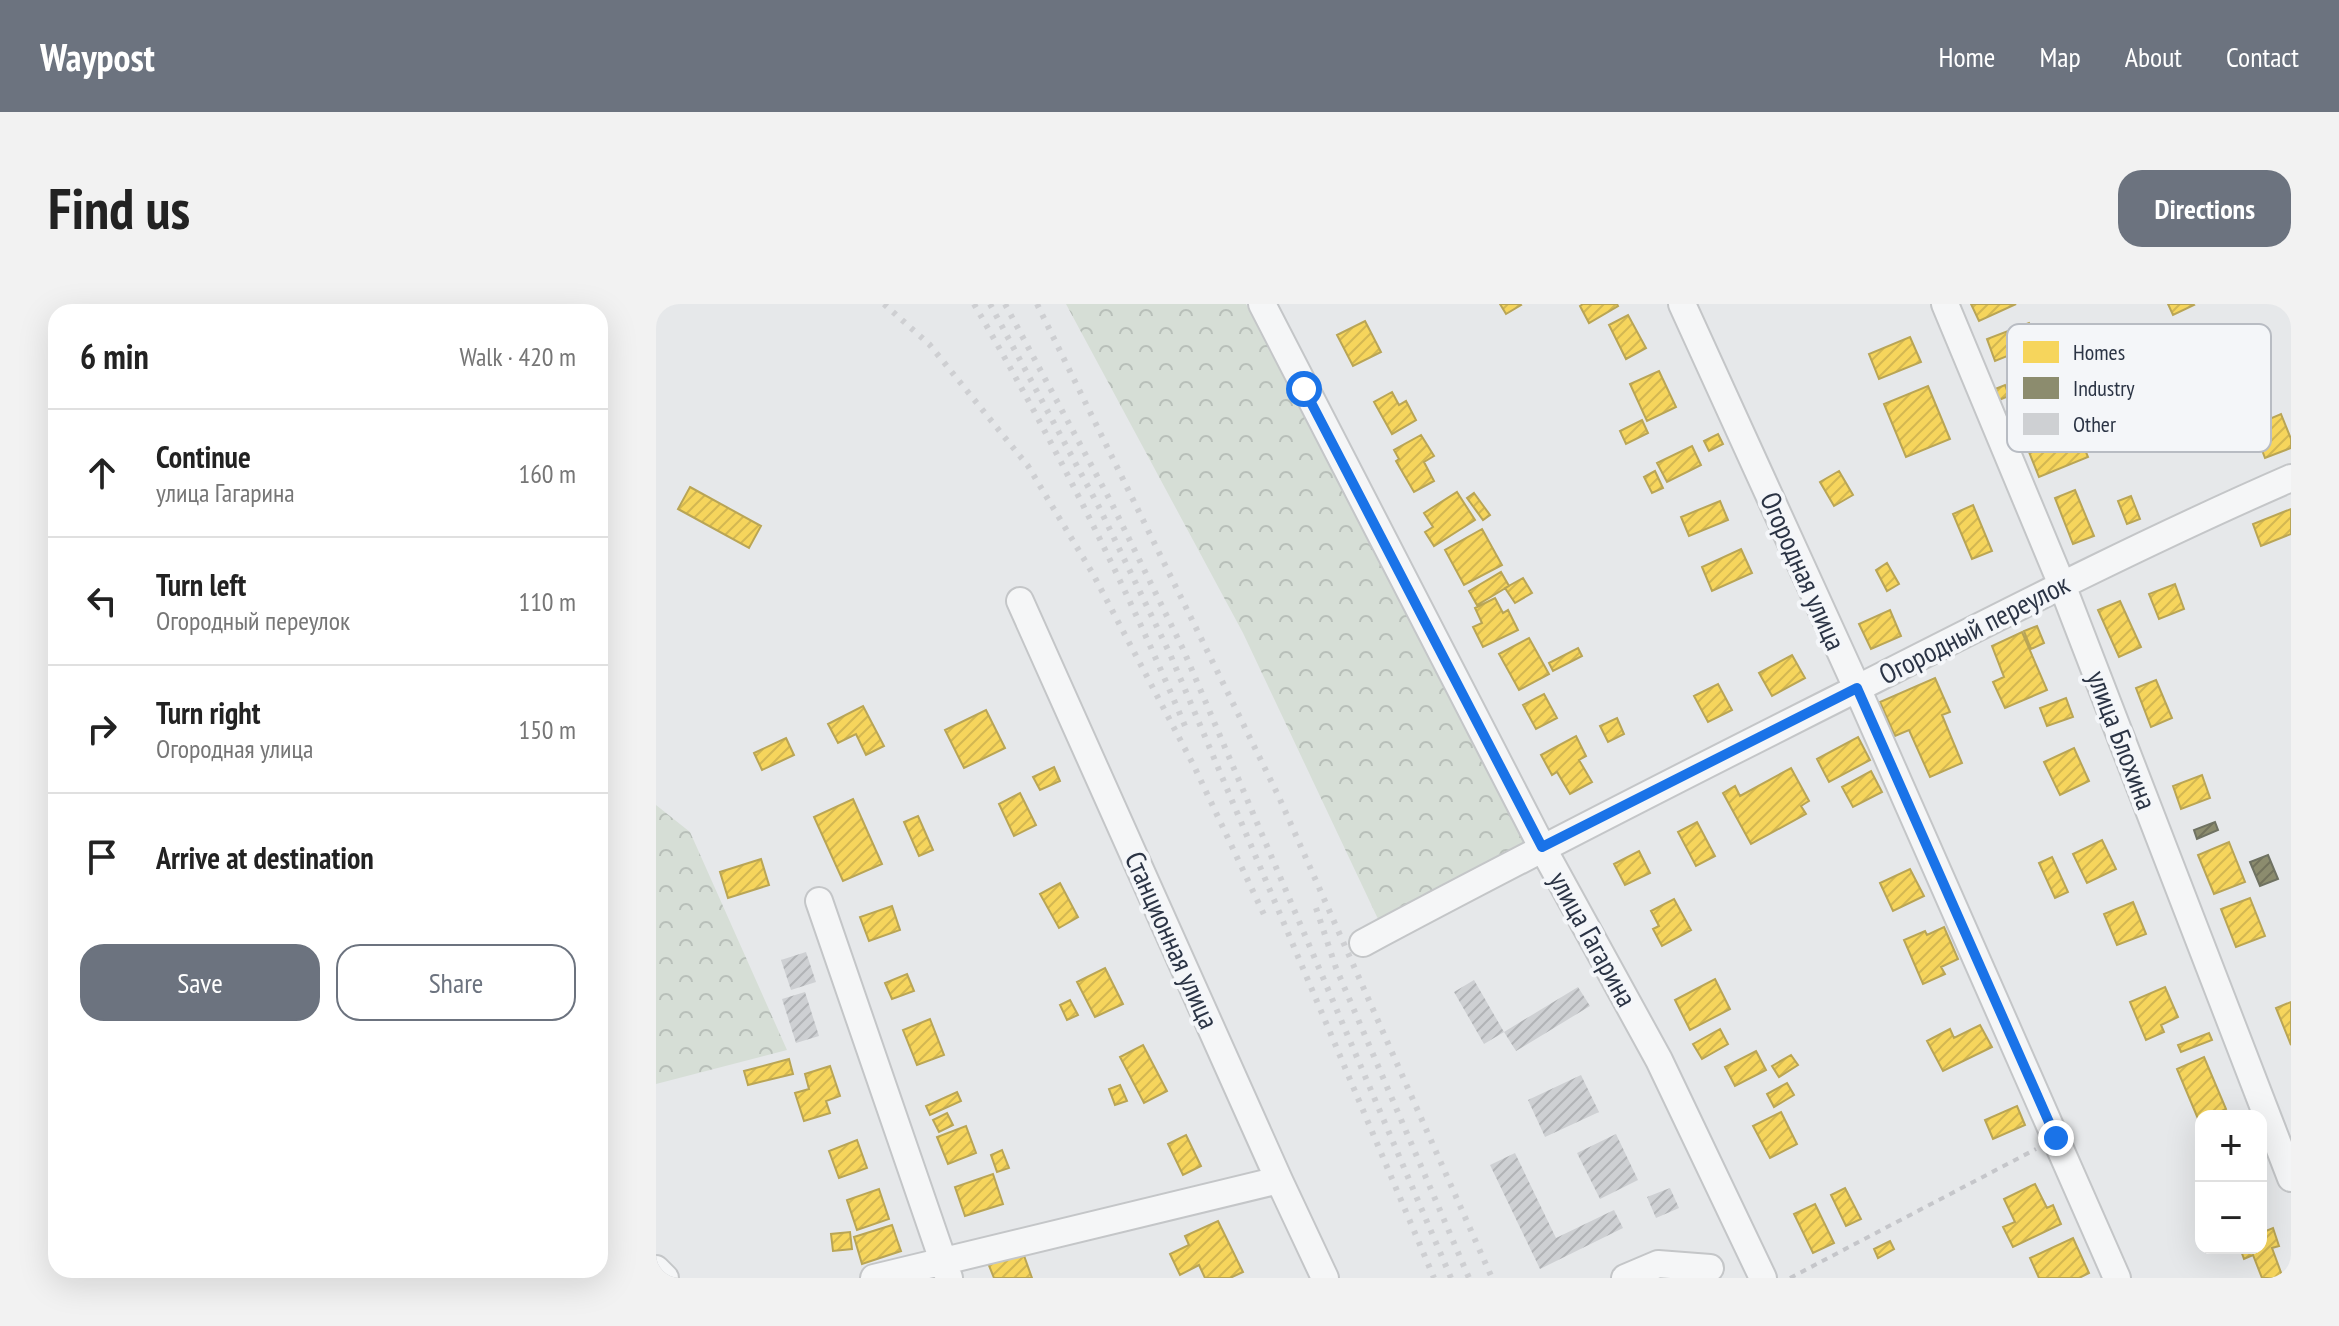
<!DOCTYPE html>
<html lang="en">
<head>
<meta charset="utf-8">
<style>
	body { margin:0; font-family:"PT Sans Narrow",sans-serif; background:#f2f2f2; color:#222 }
	.controls { position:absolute; right:24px; bottom:24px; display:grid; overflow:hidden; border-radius:16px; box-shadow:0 8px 32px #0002 }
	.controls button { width:72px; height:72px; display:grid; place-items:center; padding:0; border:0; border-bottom:2px solid #e0e0e0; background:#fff; color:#222; font:40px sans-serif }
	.stop { position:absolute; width:24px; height:24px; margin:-18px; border:6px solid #1a73e8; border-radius:50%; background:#fff }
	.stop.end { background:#1a73e8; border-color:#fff; box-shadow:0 2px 8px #0008 }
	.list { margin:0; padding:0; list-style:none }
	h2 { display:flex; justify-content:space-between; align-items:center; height:104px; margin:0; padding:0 32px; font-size:34px }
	h2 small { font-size:26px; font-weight:400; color:#767676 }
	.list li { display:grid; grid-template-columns:52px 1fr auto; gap:24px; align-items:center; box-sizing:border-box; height:128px; padding:0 32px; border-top:2px solid #e0e0e0 }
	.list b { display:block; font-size:30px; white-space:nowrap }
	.list p { margin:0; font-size:26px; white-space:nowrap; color:#767676 }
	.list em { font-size:26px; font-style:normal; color:#767676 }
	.actions { display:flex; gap:16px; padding:24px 32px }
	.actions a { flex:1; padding:18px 0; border:2px solid #6c737f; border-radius:24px; text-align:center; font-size:28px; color:#6c737f }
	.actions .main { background:#6c737f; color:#fff }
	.icon { flex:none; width:44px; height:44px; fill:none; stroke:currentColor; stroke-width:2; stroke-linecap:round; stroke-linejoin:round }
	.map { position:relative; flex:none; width:1635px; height:974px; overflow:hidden; border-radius:24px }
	header { display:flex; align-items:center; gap:48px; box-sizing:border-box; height:112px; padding:0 40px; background:#6c737f; color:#fff }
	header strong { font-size:38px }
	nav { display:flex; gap:44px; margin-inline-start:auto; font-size:28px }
	.intro { display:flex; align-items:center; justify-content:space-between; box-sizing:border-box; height:192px; padding:0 48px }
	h1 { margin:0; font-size:56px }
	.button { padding:20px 36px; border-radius:24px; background:#6c737f; color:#fff; font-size:28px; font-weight:700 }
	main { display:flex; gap:48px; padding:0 48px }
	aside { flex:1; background:#fff; border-radius:24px; box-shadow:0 8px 32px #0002 }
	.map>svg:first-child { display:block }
	.forest { fill:url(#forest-crowns) }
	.homes { fill:url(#homes-hatch); stroke:#b9a555; stroke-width:2 }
	.industry { fill:url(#industry-hatch); stroke:#6f7262; stroke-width:2 }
	.building { fill:url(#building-hatch) }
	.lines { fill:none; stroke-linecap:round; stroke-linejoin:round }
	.minor-casing { stroke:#c4c6c8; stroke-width:30 }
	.path { stroke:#c5c6ca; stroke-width:4; stroke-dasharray:6 6; stroke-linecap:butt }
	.minor { stroke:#f5f6f7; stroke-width:26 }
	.rail { stroke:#cecfd2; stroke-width:6; stroke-dasharray:4 8; stroke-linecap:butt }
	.route { stroke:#1a73e8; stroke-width:10 }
	.labels { text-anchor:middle; stroke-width:8; stroke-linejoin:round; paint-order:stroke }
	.street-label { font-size:28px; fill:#2b3445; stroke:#f4f6f9 }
	.key { fill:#f4f6f9; stroke:#b8bcc3; stroke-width:2 }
	.key-label { font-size:22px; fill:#2b3445 }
</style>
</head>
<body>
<header>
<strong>Waypost</strong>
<nav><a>Home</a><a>Map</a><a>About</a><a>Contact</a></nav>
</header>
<div class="intro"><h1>Find us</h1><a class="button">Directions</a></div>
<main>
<aside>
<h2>6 min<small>Walk · 420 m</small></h2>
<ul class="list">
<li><svg class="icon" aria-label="ahead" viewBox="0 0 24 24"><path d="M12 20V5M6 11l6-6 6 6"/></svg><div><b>Continue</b><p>улица Гагарина</p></div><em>160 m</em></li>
<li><svg class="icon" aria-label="left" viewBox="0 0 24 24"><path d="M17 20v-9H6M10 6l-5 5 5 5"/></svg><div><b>Turn left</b><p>Огородный переулок</p></div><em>110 m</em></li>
<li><svg class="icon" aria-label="right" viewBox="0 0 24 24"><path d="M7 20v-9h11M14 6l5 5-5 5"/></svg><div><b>Turn right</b><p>Огородная улица</p></div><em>150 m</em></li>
<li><svg class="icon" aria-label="arrive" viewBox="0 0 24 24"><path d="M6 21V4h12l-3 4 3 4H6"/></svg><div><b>Arrive at destination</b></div></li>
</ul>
<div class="actions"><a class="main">Save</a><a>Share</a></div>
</aside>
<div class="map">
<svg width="1635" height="974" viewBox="0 0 1635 974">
	<defs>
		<pattern id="forest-crowns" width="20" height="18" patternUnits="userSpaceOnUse" patternTransform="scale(2)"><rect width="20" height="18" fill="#d6ded6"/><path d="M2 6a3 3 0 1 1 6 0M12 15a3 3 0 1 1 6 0" fill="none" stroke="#b8bfb9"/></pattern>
		<pattern id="homes-hatch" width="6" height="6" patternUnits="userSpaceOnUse" patternTransform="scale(2)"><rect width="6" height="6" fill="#f6d55c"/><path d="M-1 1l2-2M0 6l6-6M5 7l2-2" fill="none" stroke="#d3b751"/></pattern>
		<pattern id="industry-hatch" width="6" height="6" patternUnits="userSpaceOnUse" patternTransform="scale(2)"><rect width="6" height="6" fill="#8c8c6e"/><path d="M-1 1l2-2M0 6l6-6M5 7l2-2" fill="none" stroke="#73735c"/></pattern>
		<pattern id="building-hatch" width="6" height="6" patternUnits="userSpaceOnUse" patternTransform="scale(2)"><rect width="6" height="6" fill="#ced0d3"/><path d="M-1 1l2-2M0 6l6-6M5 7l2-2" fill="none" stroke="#b1b3b6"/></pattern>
	</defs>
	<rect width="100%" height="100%" fill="#e6e8ea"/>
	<path class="forest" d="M410,0H590L869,539L722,615L587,329Z
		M0,501L34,528L131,746L0,780Z"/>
	<path class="homes" d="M844,0H864L865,1L850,10Z
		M927,0H961L962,2L933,19L924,2Z
		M1315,0H1360L1323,17Z
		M1512,0H1537L1538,1L1517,11Z
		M972,11L990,44L970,55L953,21Z
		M709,17L725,48L697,62L681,31Z
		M1373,19L1381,40L1339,57L1331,35Z
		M1254,33L1265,58L1223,75L1213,50Z
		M1003,67L1020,103L991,117L974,80Z
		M1349,81L1353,92L1338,98L1334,87Z
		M1272,82L1294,135L1250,153L1228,100Z
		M736,88L743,101L750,97L760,116L736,130L718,98Z
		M1625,110L1635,135V144L1609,154L1597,122Z
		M986,116L992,129L970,140L964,127Z
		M1418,119L1432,153L1383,173L1369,138Z
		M1062,130L1067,140L1053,147L1048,137Z
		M765,131L778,152L768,158L778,177L758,188L740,157L743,155L738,146Z
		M1036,142L1045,161L1011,178L1001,159Z
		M999,167L1007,184L996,189L988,173Z
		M1183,167L1197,191L1178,202L1164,178Z
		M34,183L105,222L93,244L22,205Z
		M1419,186L1438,232L1417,240L1399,194Z
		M801,188L819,216L778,242L769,228L777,223L768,209Z
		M818,189L834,211L827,216L811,194Z
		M1475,192L1484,215L1471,220L1462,197Z
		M1064,197L1072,216L1033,232L1025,213Z
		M1317,201L1336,247L1316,255L1297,210Z
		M1635,205V230L1605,242L1597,220Z
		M826,225L846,261L808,281L789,246Z
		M1085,245L1096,269L1056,287L1046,263Z
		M1231,259L1243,280L1231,287L1220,266Z
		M845,268L853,282L821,301L813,287Z
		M867,274L876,289L859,299L849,284Z
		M1519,280L1528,305L1503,315L1493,290Z
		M839,294L847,309L852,306L862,326L827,343L817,323L826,319L819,304Z
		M1464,297L1485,343L1463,353L1442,306Z
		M1234,306L1245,332L1215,345L1203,320Z
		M1381,322L1388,339L1375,345L1368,327Z
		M1366,328L1391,386L1349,404L1337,378L1348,373L1336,342Z
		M873,334L893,370L863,386L843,350Z
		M922,344L926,352L897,367L893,359Z
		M1136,351L1149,374L1116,392L1103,369Z
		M1279,374L1294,408L1286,411L1306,459L1274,473L1253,426L1239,432L1224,398Z
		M1500,376L1516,414L1495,423L1480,384Z
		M1062,380L1076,406L1052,418L1038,392Z
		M888,390L901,414L880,425L867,401Z
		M1410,394L1417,413L1391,422L1384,404Z
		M207,402L228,442L210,451L200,430L182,439L172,420Z
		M330,406L349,444L308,464L289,426Z
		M961,414L968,430L952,438L944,422Z
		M920,432L930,452L923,456L936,478L914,490L901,468L896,471L885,451Z
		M1202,433L1214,456L1173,478L1161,455Z
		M130,434L138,451L106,466L98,449Z
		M1418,444L1433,477L1404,491L1388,458Z
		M398,463L404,477L384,486L377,473Z
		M1135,464L1153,497L1145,502L1150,510L1095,540L1067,489L1079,482L1084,492Z
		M1215,467L1226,488L1197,503L1186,483Z
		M1546,471L1554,494L1525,505L1517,482Z
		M364,489L380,521L358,532L343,500Z
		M197,495L226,560L187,577L158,513Z
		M262,512L277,546L263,552L248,518Z
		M1041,518L1059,552L1040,562L1022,528Z
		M1446,536L1460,565L1431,579L1417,550Z
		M1573,538L1589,578L1558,590L1542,551Z
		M983,547L994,569L969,581L958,560Z
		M1396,553L1412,588L1399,594L1383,559Z
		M105,555L113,581L72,594L64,568Z
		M1254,565L1268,592L1237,607L1224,579Z
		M404,579L422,613L403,624L384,590Z
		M1594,594L1609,632L1580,643L1565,605Z
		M1018,595L1035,626L1006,642L997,625L1003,622L995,607Z
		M1477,598L1490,630L1461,641L1448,610Z
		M236,602L244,626L213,637L204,613Z
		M1288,623L1302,655L1285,663L1289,670L1267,680L1248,636L1269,627L1271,631Z
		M449,664L467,700L439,713L421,678Z
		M251,670L258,687L236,695L229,679Z
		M1059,675L1074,705L1034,726L1019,696Z
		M1509,683L1522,713L1505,721L1508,728L1490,736L1474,698Z
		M414,696L422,711L411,716L404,701Z
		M1635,698V741L1620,704Z
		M274,715L288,751L261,761L247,726Z
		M1324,721L1336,743L1287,767L1271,737L1294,725L1298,734Z
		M1064,725L1072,740L1046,755L1037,740Z
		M1553,729L1556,736L1525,748L1522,741Z
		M487,741L511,787L488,799L464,753Z
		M1100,747L1110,766L1079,782L1069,763Z
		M1135,751L1142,761L1123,773L1116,762Z
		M1548,753L1570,805L1555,812H1545L1543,817L1521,765Z
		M133,755L137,770L92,781L88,767Z
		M174,762L184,792L170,797L174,809L148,817L139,789L153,785L149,770Z
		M1131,779L1138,791L1118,803L1111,790Z
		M464,781L471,797L459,801L453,785Z
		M301,788L305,797L274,811L270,802Z
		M1361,802L1369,821L1337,835L1329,816Z
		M1125,808L1141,840L1114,854L1097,822Z
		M291,809L297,821L283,828L277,816Z
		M310,822L320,849L292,860L281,833Z
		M530,831L545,862L527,871L512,840Z
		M201,836L211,864L183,874L173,847Z
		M346,846L353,864L341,868L335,851Z
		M337,870L347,900L309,912L299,883Z
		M1379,880L1391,904L1397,901L1405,920L1357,943L1347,923L1359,918L1348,895Z
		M1189,884L1205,915L1190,922L1175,891Z
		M223,885L233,915L201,926L191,896Z
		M1159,900L1178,939L1157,949L1138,910Z
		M562,917L587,968L574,974H549L543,961L524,971L514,950L533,941L529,932Z
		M236,921L245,947L206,960L198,933Z
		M1617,924L1623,942L1616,944L1627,974H1606L1597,951L1588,955L1584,944H1605V929Z
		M194,928L196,945L177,947L175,930Z
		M1417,934L1433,969L1423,974H1383L1374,954Z
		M1234,937L1238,945L1222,954L1218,945Z
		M366,946L376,974H338L332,959Z"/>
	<path class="industry" d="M1559,518L1562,526L1541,535L1538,526Z
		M1612,551L1622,575L1604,582L1594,558Z"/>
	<path class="building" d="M150,648L160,678L135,686L125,656Z
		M818,676L848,728L828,740L798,688Z
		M922,683L934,702L860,747L848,728Z
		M149,688L163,732L140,739L126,695Z
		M925,771L943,808L889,833L872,796Z
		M960,830L982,876L944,895L921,849Z
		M859,849L900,934L958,906L967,924L884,965L834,861Z
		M1014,884L1023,904L1000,914L991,893Z"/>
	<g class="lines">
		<g class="minor-casing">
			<path id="minor" d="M606,0L886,543L1003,756L1107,974
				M1026,0L1201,384L1461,974
				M1289,0L1406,281L1635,874
				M364,297L623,876L669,974
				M163,597L293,974
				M707,639C871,551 1037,467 1204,383C1346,311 1488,238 1635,174
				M0,965L9,974
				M218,974L623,876
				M969,974L1002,960L1054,964"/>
		</g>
		<path class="path" d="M1134,974L1380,845"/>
		<use href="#minor" class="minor"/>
		<path class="rail" d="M228,0L273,40L372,162L437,270L538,462L611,617
			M318,0C397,136 468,277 529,422
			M334,0L443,203L514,350L778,974
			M349,0L455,198L527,345L795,974
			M381,0L622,491L836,974
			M660,604L680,664L813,974"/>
	</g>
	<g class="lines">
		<path class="route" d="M648,85L886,543L1201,384L1400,834"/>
	</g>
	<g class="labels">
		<g class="street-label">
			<text transform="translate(1147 267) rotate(66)" y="10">Огородная улица</text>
			<text transform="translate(1318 325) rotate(-27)" y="10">Огородный переулок</text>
			<text transform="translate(1466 436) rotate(69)" y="10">улица Блохина</text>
			<text transform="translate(937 635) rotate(61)" y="10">улица Гагарина</text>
			<text transform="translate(516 636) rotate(66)" y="10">Станционная улица</text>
		</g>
	</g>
	<rect x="1351" y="20" width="264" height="128" rx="12" class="key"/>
	<rect x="1367" y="37" width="36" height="22" fill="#f6d55c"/>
	<rect x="1367" y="73" width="36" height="22" fill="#8c8c6e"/>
	<rect x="1367" y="109" width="36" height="22" fill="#ced0d3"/>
	<g class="key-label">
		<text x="1417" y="56">Homes</text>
		<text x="1417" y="92">Industry</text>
		<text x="1417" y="128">Other</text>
	</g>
</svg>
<div class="controls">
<button>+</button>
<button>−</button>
</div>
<div class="stop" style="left:648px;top:85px"></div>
<div class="stop end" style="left:1400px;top:834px"></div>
</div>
</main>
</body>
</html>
